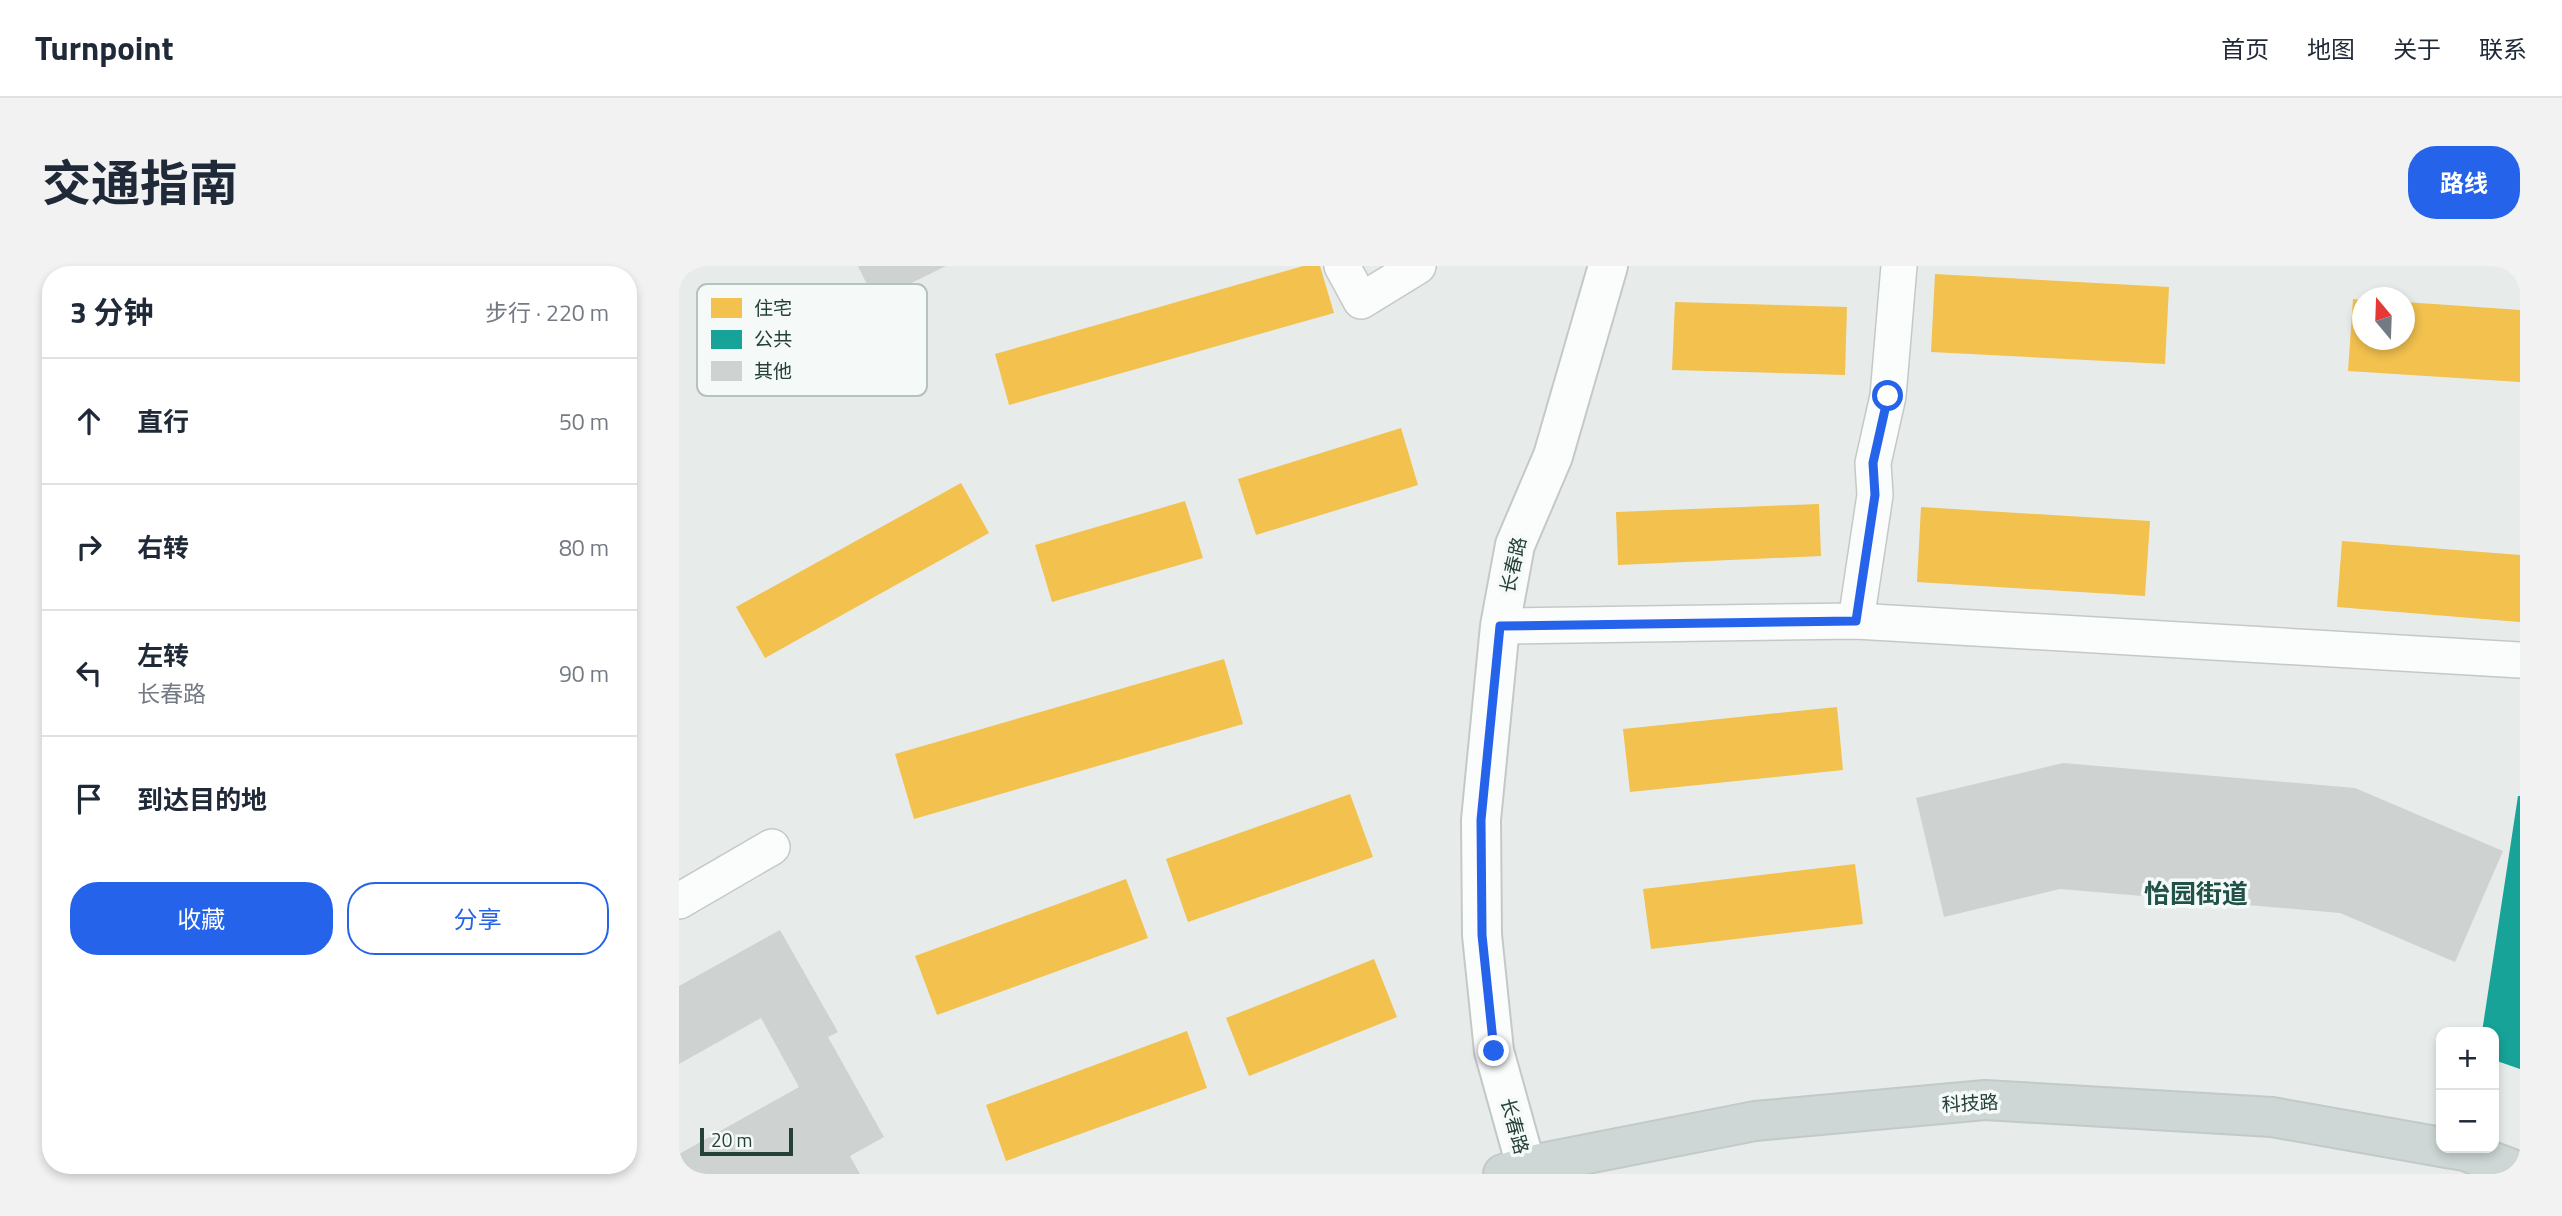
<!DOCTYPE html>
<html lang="zh">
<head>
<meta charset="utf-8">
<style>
	body { margin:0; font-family:"Titillium Web","Noto Sans SC",sans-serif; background:#f2f2f3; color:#1f2937 }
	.controls { position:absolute; right:21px; bottom:21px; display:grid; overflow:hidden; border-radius:14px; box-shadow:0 4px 10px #0003 }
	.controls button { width:63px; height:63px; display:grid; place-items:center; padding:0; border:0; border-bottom:2px solid #e0e1e3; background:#fff; color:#1f2937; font:35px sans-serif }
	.compass { position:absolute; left:1673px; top:21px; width:63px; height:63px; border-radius:50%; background:#fff; box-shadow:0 4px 10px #0003; rotate:341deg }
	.scale { position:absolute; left:21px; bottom:18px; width:93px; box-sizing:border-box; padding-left:7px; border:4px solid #244039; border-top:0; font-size:19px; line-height:24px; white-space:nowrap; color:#244039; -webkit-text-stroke:5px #f5faf8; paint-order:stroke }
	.stop { position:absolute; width:21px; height:21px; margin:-16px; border:5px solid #2563eb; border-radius:50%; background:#fff }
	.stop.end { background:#2563eb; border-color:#fff; box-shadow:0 2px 7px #0008 }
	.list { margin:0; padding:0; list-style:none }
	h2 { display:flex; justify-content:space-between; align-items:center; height:91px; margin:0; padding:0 28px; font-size:30px }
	h2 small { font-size:23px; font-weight:400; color:#747a83 }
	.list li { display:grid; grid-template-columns:46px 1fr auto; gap:21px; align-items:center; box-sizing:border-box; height:126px; padding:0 28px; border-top:2px solid #e0e1e3 }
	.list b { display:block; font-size:26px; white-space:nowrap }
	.list p { margin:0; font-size:23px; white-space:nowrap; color:#747a83 }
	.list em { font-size:23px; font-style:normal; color:#747a83 }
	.actions { display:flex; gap:14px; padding:21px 28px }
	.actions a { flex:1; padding:16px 0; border:2px solid #2563eb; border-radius:28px; text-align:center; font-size:24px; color:#2563eb }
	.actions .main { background:#2563eb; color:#fff }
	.icon { flex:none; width:38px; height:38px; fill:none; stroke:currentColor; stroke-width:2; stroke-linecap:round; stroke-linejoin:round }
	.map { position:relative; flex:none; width:1841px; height:908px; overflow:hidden; border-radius:28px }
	header { display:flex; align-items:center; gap:42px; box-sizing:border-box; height:98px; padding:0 35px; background:#fff; border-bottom:2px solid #e0e1e3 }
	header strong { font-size:33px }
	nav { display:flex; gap:38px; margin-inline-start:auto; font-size:24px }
	.intro { display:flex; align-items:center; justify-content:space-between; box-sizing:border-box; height:168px; padding:0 42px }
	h1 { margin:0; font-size:49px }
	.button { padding:18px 32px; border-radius:28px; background:#2563eb; color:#fff; font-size:24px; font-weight:700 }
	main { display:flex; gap:42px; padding:0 42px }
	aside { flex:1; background:#fff; border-radius:28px; box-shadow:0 4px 10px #0003 }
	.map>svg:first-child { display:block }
	.homes { fill:#f2c14e }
	.public { fill:#17a398 }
	.building { fill:#ced3d1 }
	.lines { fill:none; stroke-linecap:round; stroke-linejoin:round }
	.minor-casing { stroke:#c4c9c7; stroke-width:38 }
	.tertiary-casing { stroke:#c4c9c7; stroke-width:42 }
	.primary-casing { stroke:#c2cac9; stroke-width:42 }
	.minor { stroke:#fbfcfc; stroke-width:35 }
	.tertiary { stroke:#fbfcfc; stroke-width:38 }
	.primary { stroke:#ced7d5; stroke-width:38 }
	.route { stroke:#2563eb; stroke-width:9 }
	.labels { text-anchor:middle; stroke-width:7; stroke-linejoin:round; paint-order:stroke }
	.street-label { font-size:19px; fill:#244039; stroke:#f5faf8 }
	.district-label { font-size:26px; font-weight:bold; fill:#205247; stroke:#f5faf8 }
	.key { fill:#f5faf8; stroke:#b6c2bf; stroke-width:2 }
	.key-label { font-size:19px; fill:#244039 }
</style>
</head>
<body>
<header>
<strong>Turnpoint</strong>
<nav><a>首页</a><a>地图</a><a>关于</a><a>联系</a></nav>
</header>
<div class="intro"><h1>交通指南</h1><a class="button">路线</a></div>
<main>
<aside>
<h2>3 分钟<small>步行 · 220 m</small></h2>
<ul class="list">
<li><svg class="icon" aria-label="ahead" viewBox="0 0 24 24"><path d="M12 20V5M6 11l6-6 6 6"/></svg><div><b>直行</b></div><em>50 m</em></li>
<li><svg class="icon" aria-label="right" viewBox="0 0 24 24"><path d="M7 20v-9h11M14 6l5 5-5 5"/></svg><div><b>右转</b></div><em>80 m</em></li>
<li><svg class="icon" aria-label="left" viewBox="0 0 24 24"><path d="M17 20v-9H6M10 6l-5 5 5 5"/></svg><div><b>左转</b><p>长春路</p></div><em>90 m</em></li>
<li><svg class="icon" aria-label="arrive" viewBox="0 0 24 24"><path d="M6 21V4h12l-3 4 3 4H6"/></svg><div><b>到达目的地</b></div></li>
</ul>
<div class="actions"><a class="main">收藏</a><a>分享</a></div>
</aside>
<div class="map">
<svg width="1841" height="908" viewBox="0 0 1841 908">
	<rect width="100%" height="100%" fill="#e7ecea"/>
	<path class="homes" d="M624,0H641L655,47L330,139L316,88Z
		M1256,8L1490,21L1486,98L1252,86Z
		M1674,33L1684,34V74H1726V36L1841,44V116L1669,105Z
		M996,36L1168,41L1166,109L993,104Z
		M722,162L739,219L577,269L559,213Z
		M282,217L310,267L86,392L57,341Z
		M506,235L524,292L373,336L356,279Z
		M1140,238L1142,290L939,299L937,246Z
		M1242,241L1471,255L1466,330L1238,316Z
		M1663,275L1841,289V356L1658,341Z
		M545,393L564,458L235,553L216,488Z
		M1158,441L1164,504L951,526L944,463Z
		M671,528L694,591L509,656L487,593Z
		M1176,598L1184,658L972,683L964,623Z
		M447,613L469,672L258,749L236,690Z
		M695,693L718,751L570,810L547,752Z
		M508,765L528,822L327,895L307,839Z"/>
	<path class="public" d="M1839,530H1841V803L1815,794V766H1803Z"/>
	<path class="building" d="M179,0H267L196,35Z
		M1384,497L1676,522L1824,585L1776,696L1661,647L1381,623L1265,651L1237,532Z
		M101,664L159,766L149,771L205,871L171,890L181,908H0V888L120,821L82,752L0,798V720Z"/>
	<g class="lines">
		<g class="minor-casing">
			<path id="minor" d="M663,0L682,35L739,0
				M1177,355L1196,229L1194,197L1209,130L1220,0
				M821,360L1177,355L1841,394
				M0,635L93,581"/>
		</g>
		<g class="tertiary-casing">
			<path id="tertiary" d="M847,900L815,785L803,669L802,554L821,360L836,279L874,190L929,0"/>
		</g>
		<g class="primary-casing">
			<path id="primary" d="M1767,882L1786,885L1841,906
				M824,908L847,900L1076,855L1306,834L1593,851L1762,881"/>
		</g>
		<use href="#minor" class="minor"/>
		<use href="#tertiary" class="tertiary"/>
		<use href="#primary" class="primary"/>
	</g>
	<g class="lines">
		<path class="route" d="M815,785L803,669L802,554L821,360L1177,355L1196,229L1194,197L1209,130"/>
	</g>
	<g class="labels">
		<g class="street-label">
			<text transform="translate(834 299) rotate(-77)" y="7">长春路</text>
			<text transform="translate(1291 837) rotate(-3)" y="7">科技路</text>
			<text transform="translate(836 860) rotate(75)" y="7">长春路</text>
		</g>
		<g class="district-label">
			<text x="1517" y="637">怡园街道</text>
		</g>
	</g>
	<rect x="18" y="18" width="230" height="112" rx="10" class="key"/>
	<rect x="32" y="32" width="31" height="20" fill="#f2c14e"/>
	<rect x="32" y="64" width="31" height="19" fill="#17a398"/>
	<rect x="32" y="95" width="31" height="20" fill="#ced3d1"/>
	<g class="key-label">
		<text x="75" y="49">住宅</text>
		<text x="75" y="80">公共</text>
		<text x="75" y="112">其他</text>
	</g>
</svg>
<div class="controls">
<button>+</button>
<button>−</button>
</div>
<svg class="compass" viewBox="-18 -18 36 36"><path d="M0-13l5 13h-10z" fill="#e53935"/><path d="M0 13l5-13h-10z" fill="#747a83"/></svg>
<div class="scale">20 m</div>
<div class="stop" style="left:1209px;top:130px"></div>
<div class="stop end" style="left:815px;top:785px"></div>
</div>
</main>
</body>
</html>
